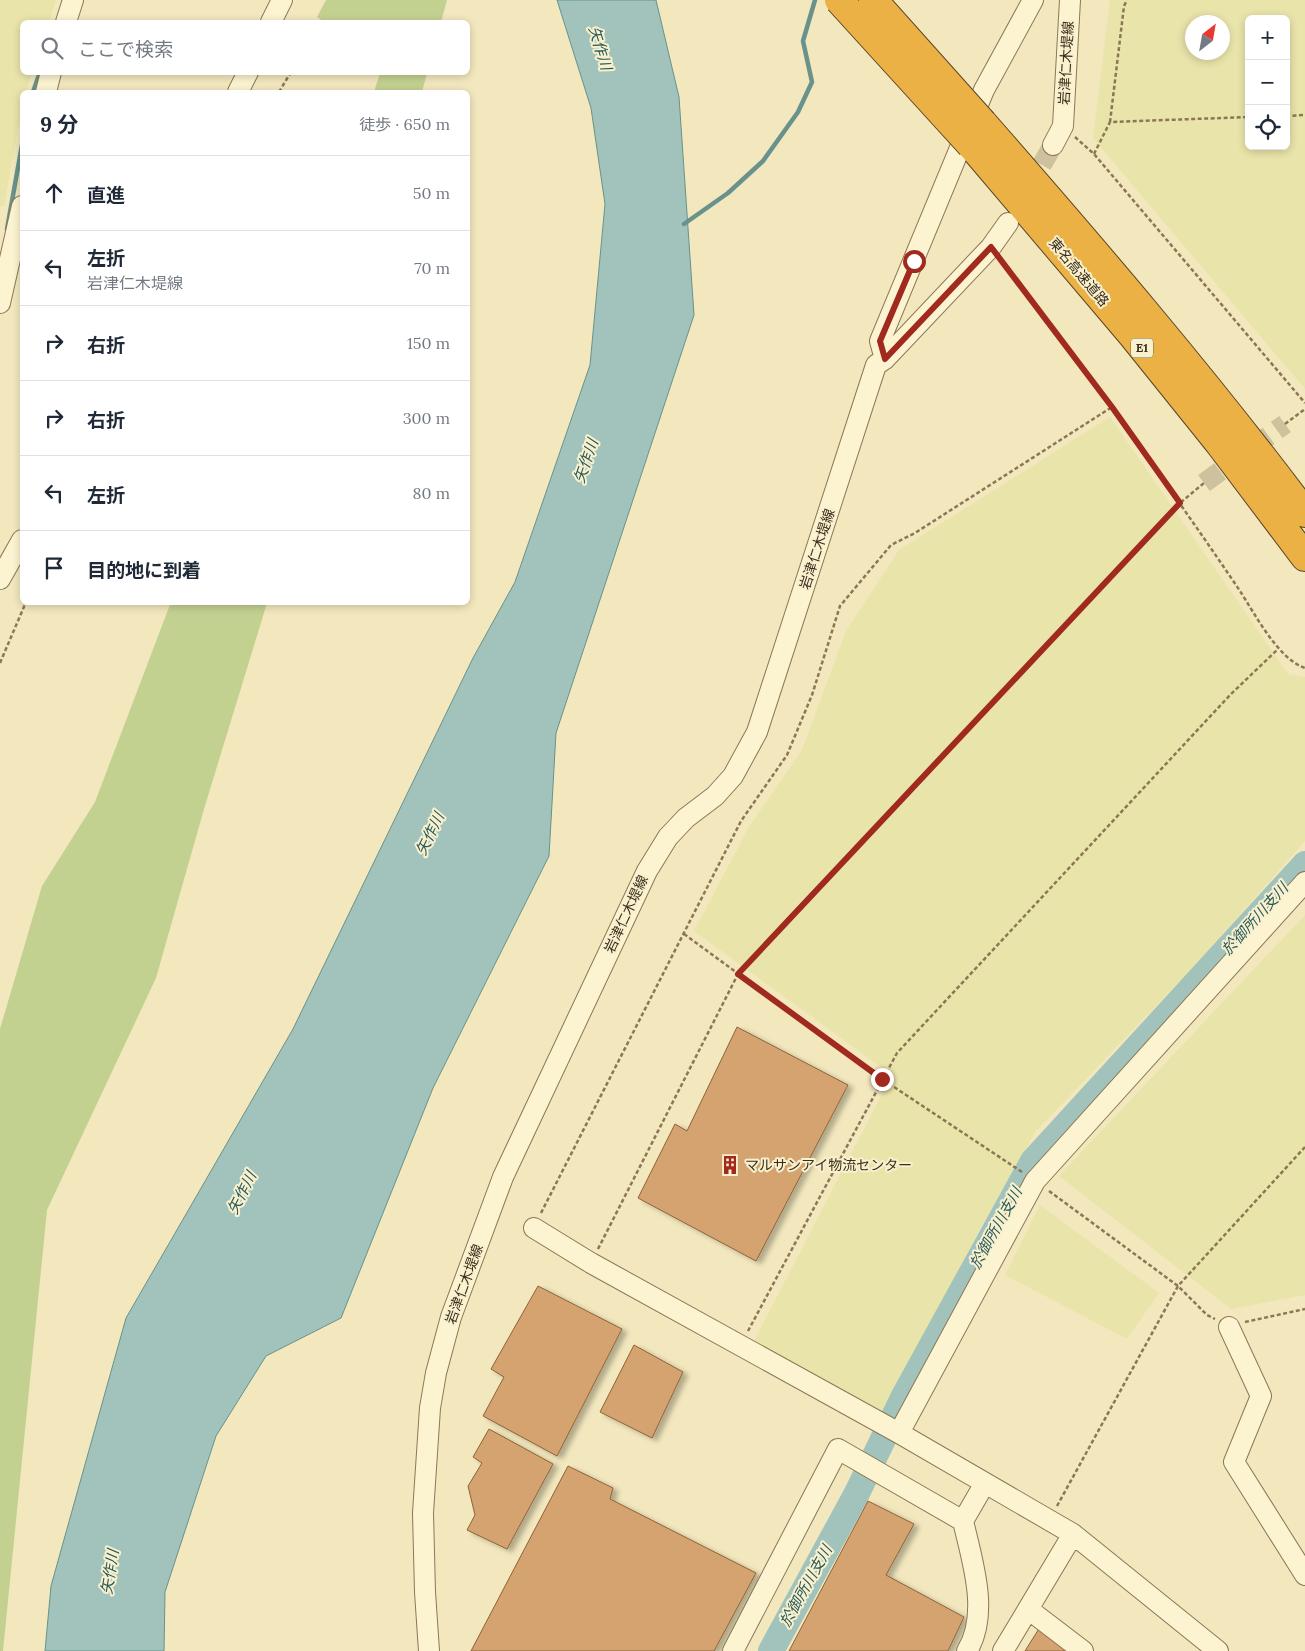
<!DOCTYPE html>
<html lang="ja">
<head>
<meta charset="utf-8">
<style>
	body { margin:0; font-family:Lora,"Noto Sans JP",serif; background:#f6f6f7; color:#1f2937 }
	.controls { position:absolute; right:15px; top:15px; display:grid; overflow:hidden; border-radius:8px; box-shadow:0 2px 8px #0003 }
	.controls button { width:45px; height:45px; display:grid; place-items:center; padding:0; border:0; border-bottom:1px solid #e0e1e3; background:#fff; color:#1f2937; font:25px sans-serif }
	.compass { position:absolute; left:1185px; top:15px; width:45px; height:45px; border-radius:50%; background:#fff; box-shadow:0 2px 8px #0003; rotate:31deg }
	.stop { position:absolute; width:15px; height:15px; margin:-11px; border:4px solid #a12a1e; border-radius:50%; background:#fff }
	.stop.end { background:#a12a1e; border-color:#fff; box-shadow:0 1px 5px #0008 }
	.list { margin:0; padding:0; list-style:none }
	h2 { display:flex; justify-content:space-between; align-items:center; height:65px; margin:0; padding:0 20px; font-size:21px }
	h2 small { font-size:16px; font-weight:400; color:#747a83 }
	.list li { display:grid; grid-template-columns:32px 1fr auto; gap:15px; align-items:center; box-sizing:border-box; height:75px; padding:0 20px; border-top:1px solid #e0e1e3 }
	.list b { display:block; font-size:19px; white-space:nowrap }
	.list p { margin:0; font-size:16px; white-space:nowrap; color:#747a83 }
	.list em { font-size:16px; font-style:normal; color:#747a83 }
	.icon { flex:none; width:28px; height:28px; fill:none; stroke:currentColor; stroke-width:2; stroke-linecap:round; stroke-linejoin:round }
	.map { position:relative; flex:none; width:1305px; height:1651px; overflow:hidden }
	.search { position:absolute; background:#fff; box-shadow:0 2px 8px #0003; left:20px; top:20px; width:450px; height:55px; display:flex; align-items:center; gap:12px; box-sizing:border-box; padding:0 18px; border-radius:8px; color:#747a83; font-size:19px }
	.panel { position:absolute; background:#fff; box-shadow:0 2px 8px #0003; left:20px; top:90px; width:450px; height:515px; border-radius:8px }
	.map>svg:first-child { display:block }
	.farmland { fill:#e9e4aa; fill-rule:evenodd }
	.green { fill:#c3d190 }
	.water { fill:#a1c3bc; stroke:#68928b }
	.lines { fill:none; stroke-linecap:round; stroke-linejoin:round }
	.stream { stroke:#68928b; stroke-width:4.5 }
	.river { stroke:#a1c3bc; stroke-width:26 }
	.building { fill:#d4a36f; stroke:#8e6238; filter:url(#shadow) }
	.minor-tunnel { stroke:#cdc29d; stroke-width:20; stroke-dasharray:20 10; stroke-linecap:butt }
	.minor-casing { stroke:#8c7755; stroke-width:22 }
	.highway-casing { stroke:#59442a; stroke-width:30 }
	.path { stroke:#8c7755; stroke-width:2.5; stroke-dasharray:4 2.5; stroke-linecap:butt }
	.minor { stroke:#fcf3d1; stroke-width:20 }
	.highway { stroke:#ebb144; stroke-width:28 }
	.highway-bridge-casing { stroke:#59442a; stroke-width:30; stroke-linecap:butt }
	.highway-bridge { stroke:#ebb144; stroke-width:28 }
	.route { stroke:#a12a1e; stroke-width:6 }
	.labels { text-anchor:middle; stroke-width:4; stroke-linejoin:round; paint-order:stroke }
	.shield { fill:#f9f0ce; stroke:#736851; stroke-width:1 }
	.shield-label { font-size:12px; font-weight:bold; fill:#3a2d1b }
	.street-label { font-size:14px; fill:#3a2d1b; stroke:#f9f0ce }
	.poi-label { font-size:14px; fill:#3a2d1b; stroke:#f9f0ce; text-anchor:start }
	.water-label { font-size:15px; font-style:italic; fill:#285a5b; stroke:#f9f0ce }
</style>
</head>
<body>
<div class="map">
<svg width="1305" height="1651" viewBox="0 0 1305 1651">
	<defs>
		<filter id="shadow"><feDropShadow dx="5" dy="3" stdDeviation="2.5" flood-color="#0004"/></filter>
	</defs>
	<rect width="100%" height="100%" fill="#f2e7bd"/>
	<path class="farmland" d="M0,0H56L49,22H22V72L32,73L26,92H22V108L4,206L0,207Z
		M1110,0H1305V389L1093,138ZM1249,19H1286V146H1249ZM1222,22V52H1192V22Z
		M1110,417L1288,674L1305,677V841L1194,966L1036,1131L981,1227L883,1412L754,1341L892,1075L694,931L749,827L802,750L846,631L899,550Z
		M1305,915V1295L1231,1309L1059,1176Z
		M1040,1205L1159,1293L1127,1339L1005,1275Z"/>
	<path class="green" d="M326,0H447L441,22H324L317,17Z
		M380,73H427L422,92H374Z
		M171,602L267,603L204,809L156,978L47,1210L3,1651H0V1029L42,886L95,802Z"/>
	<path class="water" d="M557,0H656L679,97L694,315L556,733L549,856L433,1088L341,1318L266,1356L216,1436L165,1592L164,1651H45L51,1586L126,1318L293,1029L473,658L515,582L590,365L605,204L591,108Z"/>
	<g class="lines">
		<path class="stream" d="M33,92L40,72
			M684,224L728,193L763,161L798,112L812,82L803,41L815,0
			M7,229L22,145"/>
		<path class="river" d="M771,1651L857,1493L904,1396L1033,1161L1305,864"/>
	</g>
	<path class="building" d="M737,1027L848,1085L756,1261L638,1198L675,1124L687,1131Z
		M538,1286L622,1329L557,1456L483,1416L504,1377L491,1369Z
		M634,1345L683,1372L652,1438L600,1412Z
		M489,1429L553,1464L507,1549L467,1530L475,1515L468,1486L482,1463L473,1457Z
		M568,1466L613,1488L610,1499L756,1573L714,1651H471Z
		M868,1501L914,1524L886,1575L964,1617L948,1651H789Z
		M1040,1627L1071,1651H1025Z"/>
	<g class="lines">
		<path class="minor-tunnel" d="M1027,191L1053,145
			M1204,483L1285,424"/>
		<g class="minor-casing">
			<path id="minor" d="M66,22L73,0
				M271,22L282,0
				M46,92L51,72
				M238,92L248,72
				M1053,145L1063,126L1070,0
				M0,303L22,206
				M885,359L880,341L984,90L1033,0
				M0,579L22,540
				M534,1228L591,1263L899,1433L1073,1534L1218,1651
				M1229,1327L1261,1396L1234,1462L1305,1575
				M899,1433L1035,1181L1305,882
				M1028,1609L1083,1651
				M429,1651L425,1592L423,1513L430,1408L436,1373L451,1317L503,1177L647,871L668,837L686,818L715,796L733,776L757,732L876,365L885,359L991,247L1008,223
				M733,1651L838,1449L963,1521
				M967,1651C990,1614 972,1560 963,1521L985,1483
				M1003,1651L1073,1534"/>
		</g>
		<g class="highway-casing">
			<path id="highway" d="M983,123C1094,250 1204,378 1305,513
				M971,145L1133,336L1219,443L1305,557"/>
		</g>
		<path class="path" d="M279,92L291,72
			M1286,116L1305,115
			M1110,122L1124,6L1127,0
			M1075,137L1094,154L1305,403
			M1094,154L1110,122L1249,117
			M1000,260C1083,369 1164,478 1240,591C1255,614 1278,659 1305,668
			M1285,424L1305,409
			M0,663L26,602
			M684,934L882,1079L1022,1172
			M1049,1191L1178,1286L1207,1315L1215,1319
			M541,1213L741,821L787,755L812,695L840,606L891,545L915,533L1112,407
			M598,1249L738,974L1180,503L1204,483
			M1245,1322L1305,1309
			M748,1331L897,1053L1231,694L1278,649
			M1057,1506L1178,1286L1305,1147"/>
		<use href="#minor" class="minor"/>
		<use href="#highway" class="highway"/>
		<g class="highway-bridge-casing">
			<path id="highway-bridge" d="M839,0L971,145
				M873,0L983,123"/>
		</g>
		<use href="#highway-bridge" class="highway-bridge"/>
	</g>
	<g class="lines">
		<path class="route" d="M882,1079L738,974L1180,503L1112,407L991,247L885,359L880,341L914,261"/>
	</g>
	<defs>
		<g id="building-bare" transform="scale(1.5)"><path d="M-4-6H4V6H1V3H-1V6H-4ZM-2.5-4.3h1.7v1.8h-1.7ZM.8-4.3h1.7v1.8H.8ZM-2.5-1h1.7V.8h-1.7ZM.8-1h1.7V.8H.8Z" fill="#a12a1e" stroke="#f9f0ce" stroke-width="2.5" paint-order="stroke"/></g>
	</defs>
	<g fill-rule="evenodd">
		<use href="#building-bare" x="730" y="1165"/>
	</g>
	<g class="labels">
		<rect class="shield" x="1131" y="338.5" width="22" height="19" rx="4"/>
		<g class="shield-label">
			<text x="1142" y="352">E1</text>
		</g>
		<g class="street-label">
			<text transform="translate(1066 63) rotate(-87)" y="5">岩津仁木堤線</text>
			<text transform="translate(1079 272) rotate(50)" y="5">東名高速道路</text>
			<text transform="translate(817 549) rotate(-72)" y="5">岩津仁木堤線</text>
			<text transform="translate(626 914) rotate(-65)" y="5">岩津仁木堤線</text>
			<text transform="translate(464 1284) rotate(-70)" y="5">岩津仁木堤線</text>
		</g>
		<g class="poi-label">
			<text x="745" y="1170">マルサンアイ物流センター</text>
		</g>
		<g class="water-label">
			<text transform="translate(600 48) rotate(73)" y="5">矢作川</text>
			<text transform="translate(586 461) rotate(-71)" y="5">矢作川</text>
			<text transform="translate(430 834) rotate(-64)" y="5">矢作川</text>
			<text transform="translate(1255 919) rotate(-48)" y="5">於御所川支川</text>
			<text transform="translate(242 1193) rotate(-63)" y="5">矢作川</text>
			<text transform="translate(996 1228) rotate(-61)" y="5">於御所川支川</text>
			<text transform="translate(110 1572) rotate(-81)" y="5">矢作川</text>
			<text transform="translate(806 1586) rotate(-61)" y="5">於御所川支川</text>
		</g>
	</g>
</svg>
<div class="controls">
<button>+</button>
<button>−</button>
<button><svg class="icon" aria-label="locate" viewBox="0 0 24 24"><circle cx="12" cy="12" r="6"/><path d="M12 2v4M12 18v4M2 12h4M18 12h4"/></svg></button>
</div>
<svg class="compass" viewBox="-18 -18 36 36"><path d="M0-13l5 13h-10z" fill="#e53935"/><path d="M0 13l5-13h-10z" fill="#747a83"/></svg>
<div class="stop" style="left:914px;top:261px"></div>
<div class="stop end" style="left:882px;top:1079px"></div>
<div class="search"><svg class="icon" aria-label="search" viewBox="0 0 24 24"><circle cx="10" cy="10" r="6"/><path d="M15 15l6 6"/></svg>ここで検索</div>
<section class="panel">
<h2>9 分<small>徒歩 · 650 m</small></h2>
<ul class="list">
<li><svg class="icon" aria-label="ahead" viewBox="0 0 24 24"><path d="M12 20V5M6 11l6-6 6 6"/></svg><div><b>直進</b></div><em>50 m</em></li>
<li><svg class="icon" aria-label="left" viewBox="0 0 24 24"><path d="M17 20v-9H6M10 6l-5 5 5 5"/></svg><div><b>左折</b><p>岩津仁木堤線</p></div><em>70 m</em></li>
<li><svg class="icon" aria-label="right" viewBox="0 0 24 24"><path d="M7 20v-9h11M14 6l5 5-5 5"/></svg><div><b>右折</b></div><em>150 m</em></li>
<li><svg class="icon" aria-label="right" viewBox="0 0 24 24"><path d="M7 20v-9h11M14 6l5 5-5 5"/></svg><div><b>右折</b></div><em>300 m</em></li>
<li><svg class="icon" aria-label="left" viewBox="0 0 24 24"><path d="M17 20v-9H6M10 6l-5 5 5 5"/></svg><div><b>左折</b></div><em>80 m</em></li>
<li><svg class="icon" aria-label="arrive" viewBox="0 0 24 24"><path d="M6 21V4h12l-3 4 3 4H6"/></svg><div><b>目的地に到着</b></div></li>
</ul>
</section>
</div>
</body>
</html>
